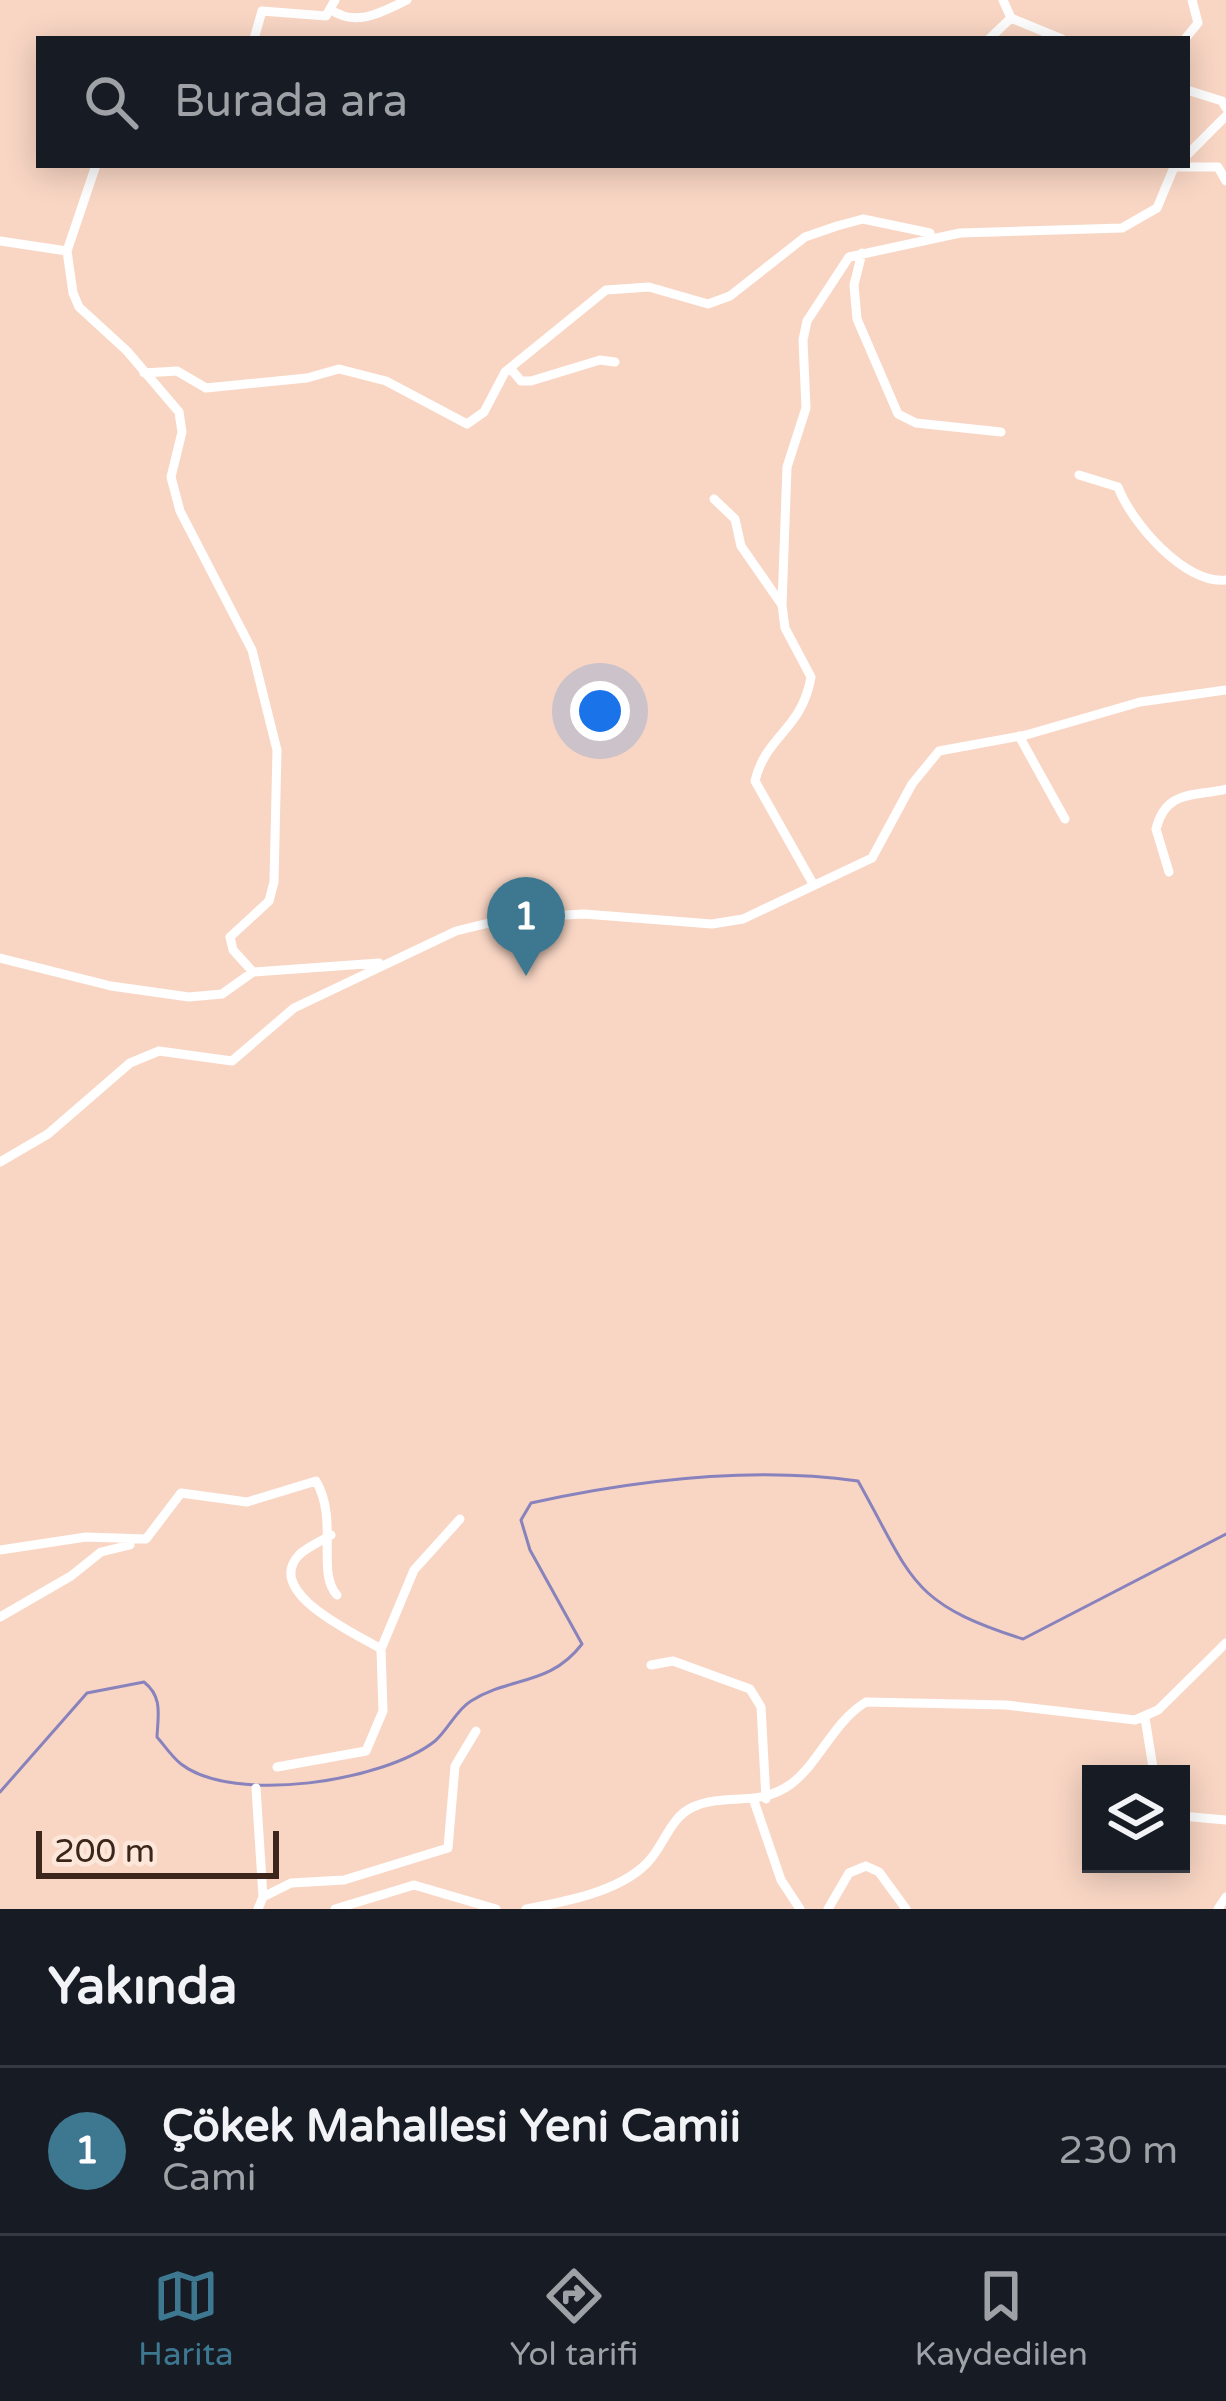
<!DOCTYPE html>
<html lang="tr">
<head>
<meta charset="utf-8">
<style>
	body { margin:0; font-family:"Varela Round",sans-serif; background:#20242c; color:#f1f3f6 }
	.controls { position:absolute; right:36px; bottom:36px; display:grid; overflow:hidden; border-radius:0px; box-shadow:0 6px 30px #0003 }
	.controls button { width:108px; height:108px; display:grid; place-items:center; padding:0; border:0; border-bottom:3px solid #363941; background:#171b24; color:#f1f3f6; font:60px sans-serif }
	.scale { position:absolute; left:36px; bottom:30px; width:243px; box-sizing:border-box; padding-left:12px; border:6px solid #3c261b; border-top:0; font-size:33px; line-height:42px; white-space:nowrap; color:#3c261b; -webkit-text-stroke:9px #fde6da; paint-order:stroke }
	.you { position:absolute; left:600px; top:711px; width:42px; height:42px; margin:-30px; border:9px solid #fff; border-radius:50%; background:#1a73e8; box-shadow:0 0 0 18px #1a73e833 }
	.badge { display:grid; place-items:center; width:78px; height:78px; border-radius:50%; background:#3d7790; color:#fff; font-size:39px; font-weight:700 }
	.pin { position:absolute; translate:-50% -99px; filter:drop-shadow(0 3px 6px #0008) }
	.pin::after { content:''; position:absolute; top:63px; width:42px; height:36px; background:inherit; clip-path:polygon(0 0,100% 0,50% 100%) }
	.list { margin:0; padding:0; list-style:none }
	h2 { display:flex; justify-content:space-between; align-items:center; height:156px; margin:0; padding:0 48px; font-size:51px }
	h2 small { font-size:39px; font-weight:400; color:#9ea1a6 }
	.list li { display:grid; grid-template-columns:78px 1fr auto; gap:36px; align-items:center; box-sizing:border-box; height:168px; padding:0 48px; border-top:3px solid #363941 }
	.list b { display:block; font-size:45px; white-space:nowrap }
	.list p { margin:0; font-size:39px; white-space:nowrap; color:#9ea1a6 }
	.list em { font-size:39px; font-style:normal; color:#9ea1a6 }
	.icon { flex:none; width:66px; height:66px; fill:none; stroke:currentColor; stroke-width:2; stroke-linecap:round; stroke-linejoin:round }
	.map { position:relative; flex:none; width:1226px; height:1909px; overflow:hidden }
	.search { position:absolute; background:#171b24; box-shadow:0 6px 30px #0003; left:36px; right:36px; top:36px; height:132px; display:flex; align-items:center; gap:30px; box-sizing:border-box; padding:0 42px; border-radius:0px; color:#9ea1a6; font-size:45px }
	.sheet { height:324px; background:#171b24 }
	nav { display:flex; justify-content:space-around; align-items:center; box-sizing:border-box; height:168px; border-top:3px solid #363941; background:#171b24; font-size:33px; color:#9ea1a6 }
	nav a { display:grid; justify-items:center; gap:6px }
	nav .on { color:#3d7790 }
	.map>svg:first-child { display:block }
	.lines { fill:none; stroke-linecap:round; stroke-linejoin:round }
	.stream { stroke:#8882bd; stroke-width:3 }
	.minor { stroke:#fff; stroke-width:9 }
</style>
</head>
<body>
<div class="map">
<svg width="1226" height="1909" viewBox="0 0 1226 1909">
	<rect width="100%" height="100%" fill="#f9d6c4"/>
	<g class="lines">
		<path class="stream" d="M0,1792L87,1693L144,1682C163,1697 158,1715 157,1737C164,1745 172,1757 181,1764C234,1805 385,1781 435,1741C448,1730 456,1710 471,1701C511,1676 550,1686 582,1644L530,1550L521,1520L531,1503C636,1480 751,1466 858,1481C913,1579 909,1603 1023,1639L1226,1534"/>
		<path class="minor" d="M1003,0L1011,18L1062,39
			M331,10C357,27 380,13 407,0
			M254,39L262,11L326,16L335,0
			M989,39L1011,18
			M1185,39L1198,23L1192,0
			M1187,90L1222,101L1226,108
			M1187,155L1226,116
			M96,165L67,251L73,293L79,307L127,351L179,412L182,432L171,477L180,511L252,650L277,750L274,882L269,901L230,937L233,950L253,972
			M1173,167H1218L1226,181
			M0,241L67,251
			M862,253L854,285L857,319L898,414L916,423L1001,432
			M510,368L521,381H531L600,360L615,362
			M144,373L177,371L206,388L307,378L339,369L386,381L467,424L484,412L505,372L606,290L649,287L708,304L730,296L805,237L837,226L863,219L930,233
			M1079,475L1118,487C1131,522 1185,585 1226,580
			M714,499L735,519L741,546L782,605
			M1019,736L1065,819
			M1169,872L1156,829C1166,789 1194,797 1226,789
			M812,882L755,781C766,735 802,730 811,677L785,628L782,605L787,467L806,408L803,340L807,321L849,257L960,233L1122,228L1157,208L1175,165
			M0,958L111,986L189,997L222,994L253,972L379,963
			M0,1162L48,1134L130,1063L159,1051L232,1061L294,1008L456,931L509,918L584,914L712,924L743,919L872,858L912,784L939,751L1026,735L1140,702L1226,690
			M0,1550L86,1537L146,1539L181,1493L247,1502L316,1481C339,1520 316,1573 337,1595
			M0,1617L71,1576L101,1552L130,1545
			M381,1649L414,1570L460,1519
			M651,1665L673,1661L750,1689L761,1707L766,1799
			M1145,1718L1154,1774
			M277,1767L366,1751L383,1711L381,1649C357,1634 263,1593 299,1555C307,1547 322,1541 331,1535
			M256,1788L263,1897L258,1909
			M754,1801L781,1880L800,1909
			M1181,1816L1226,1820
			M263,1897L291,1883L344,1880L448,1848L455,1766L476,1731
			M335,1909L414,1885L496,1909
			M526,1909C564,1902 619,1892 647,1863C664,1846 670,1817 693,1807C727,1792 758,1808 791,1784C820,1762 833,1722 866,1702L1006,1705L1135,1720L1158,1710L1226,1643
			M828,1909L849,1873L866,1866L879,1872L906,1909
			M1218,1909L1226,1897"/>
	</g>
</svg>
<div class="controls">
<button><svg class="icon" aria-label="layers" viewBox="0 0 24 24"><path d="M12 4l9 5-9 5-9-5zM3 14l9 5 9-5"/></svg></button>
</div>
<div class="scale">200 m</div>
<div class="you"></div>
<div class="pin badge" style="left:526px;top:976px">1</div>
<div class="search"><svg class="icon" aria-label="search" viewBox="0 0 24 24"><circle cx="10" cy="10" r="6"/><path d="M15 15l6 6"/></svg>Burada ara</div>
</div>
<section class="sheet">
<h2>Yakında<small></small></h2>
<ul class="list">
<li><span class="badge">1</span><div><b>Çökek Mahallesi Yeni Camii</b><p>Cami</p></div><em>230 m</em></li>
</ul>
</section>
<nav>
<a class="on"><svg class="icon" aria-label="map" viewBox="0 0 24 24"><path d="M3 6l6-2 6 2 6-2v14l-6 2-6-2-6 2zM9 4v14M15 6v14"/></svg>Harita</a>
<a><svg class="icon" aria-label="directions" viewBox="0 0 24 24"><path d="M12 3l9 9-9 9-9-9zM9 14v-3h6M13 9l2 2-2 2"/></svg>Yol tarifi</a>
<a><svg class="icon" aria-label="saved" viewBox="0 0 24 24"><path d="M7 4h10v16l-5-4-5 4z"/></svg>Kaydedilen</a>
</nav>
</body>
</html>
